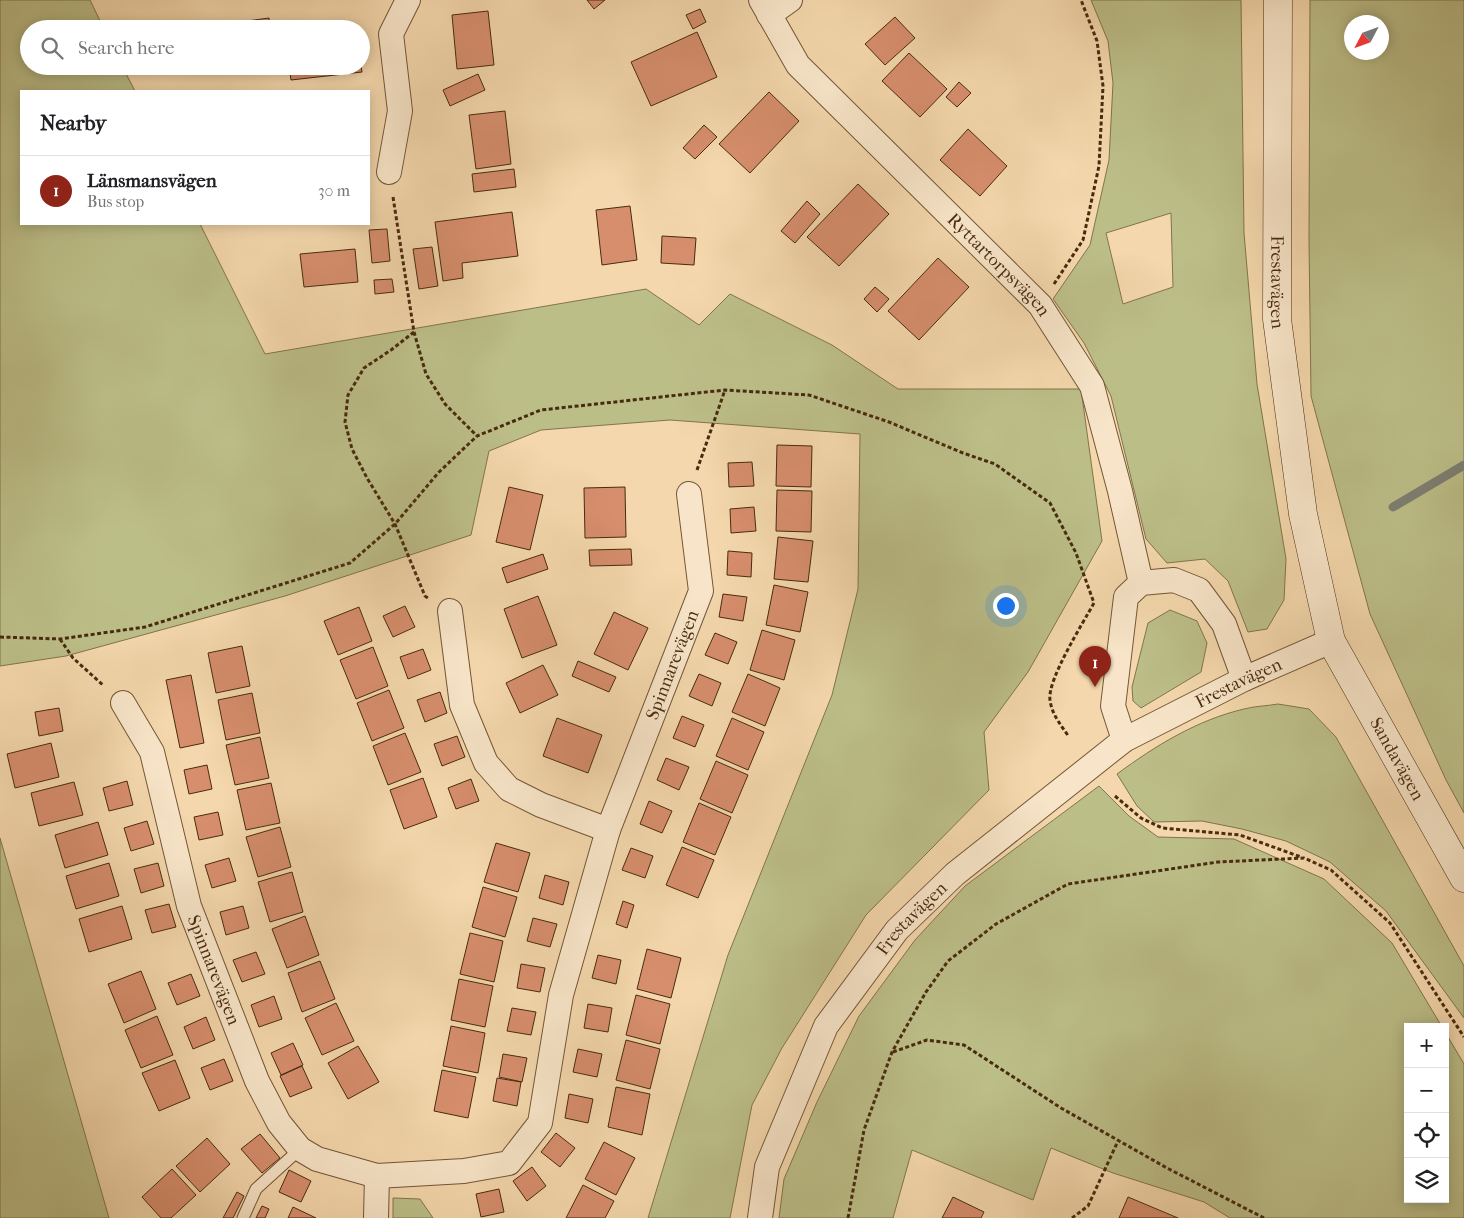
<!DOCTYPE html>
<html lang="en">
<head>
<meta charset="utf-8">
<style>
	body { margin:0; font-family:"IM FELL French Canon",serif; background:#f2f2f2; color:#202124 }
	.controls { position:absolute; right:15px; bottom:15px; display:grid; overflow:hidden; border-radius:0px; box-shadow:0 2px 12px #0003 }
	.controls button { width:45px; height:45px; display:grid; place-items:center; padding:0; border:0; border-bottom:1px solid #e0e0e0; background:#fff; color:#202124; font:25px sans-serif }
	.compass { position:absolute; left:1344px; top:15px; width:45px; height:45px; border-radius:50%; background:#fff; box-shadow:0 2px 12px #0003; rotate:229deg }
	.you { position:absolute; left:1005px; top:605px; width:18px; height:18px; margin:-12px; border:4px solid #fff; border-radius:50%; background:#1a73e8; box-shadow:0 0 0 8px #1a73e833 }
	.badge { display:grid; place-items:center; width:32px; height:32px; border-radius:50%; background:#8f2418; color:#fff; font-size:16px; font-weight:700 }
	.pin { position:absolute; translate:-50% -41px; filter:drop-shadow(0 1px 2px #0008) }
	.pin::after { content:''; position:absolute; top:26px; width:18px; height:15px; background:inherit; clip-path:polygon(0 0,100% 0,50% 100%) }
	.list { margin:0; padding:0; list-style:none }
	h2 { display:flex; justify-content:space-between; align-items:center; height:65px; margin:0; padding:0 20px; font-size:21px }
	h2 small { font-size:16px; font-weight:400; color:#757577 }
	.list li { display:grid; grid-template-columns:32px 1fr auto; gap:15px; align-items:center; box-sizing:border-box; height:70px; padding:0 20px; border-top:1px solid #e0e0e0 }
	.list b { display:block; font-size:19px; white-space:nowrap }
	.list p { margin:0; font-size:16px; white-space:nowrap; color:#757577 }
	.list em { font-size:16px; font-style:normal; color:#757577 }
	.icon { flex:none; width:28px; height:28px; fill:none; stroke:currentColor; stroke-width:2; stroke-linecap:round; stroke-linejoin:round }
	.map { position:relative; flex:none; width:1464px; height:1218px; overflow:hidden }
	.search { position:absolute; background:#fff; box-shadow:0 2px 12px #0003; left:20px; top:20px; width:350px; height:55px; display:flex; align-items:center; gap:12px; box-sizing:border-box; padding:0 18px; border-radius:28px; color:#757577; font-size:19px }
	.panel { position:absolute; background:#fff; box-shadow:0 2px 12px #0003; left:20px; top:90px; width:350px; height:135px; border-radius:0px }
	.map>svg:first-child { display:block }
	.green { fill:#bcbe88; stroke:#82744c; fill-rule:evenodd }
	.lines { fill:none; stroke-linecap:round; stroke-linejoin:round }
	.stream { stroke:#7d7f72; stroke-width:9 }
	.building { fill:#d78e6d; stroke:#482b0f }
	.lane-casing { stroke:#735636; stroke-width:13 }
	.street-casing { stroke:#735636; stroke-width:26 }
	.secondary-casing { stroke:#482b0f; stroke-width:29 }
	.path { stroke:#482b0f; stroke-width:3; stroke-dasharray:4 2.5; stroke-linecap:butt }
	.lane { stroke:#f8e5c9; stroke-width:11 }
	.street { stroke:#f8e5c9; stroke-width:24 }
	.secondary { stroke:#f8e5c9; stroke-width:28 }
	.labels { text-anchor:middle; stroke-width:5; stroke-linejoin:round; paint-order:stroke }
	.street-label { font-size:18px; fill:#482b0f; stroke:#f8e5c9 }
</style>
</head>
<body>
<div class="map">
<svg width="1464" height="1218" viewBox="0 0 1464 1218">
	<rect width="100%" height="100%" fill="#f4d7ac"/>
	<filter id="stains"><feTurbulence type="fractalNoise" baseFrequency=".004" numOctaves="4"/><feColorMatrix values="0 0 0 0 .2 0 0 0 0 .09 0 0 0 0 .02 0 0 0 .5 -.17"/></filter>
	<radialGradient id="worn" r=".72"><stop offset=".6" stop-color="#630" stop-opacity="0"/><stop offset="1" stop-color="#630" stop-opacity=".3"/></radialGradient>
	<path class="green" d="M0,0H90L104,29H29V66H122L135,91H21V224H200L265,354L646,289L699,325L730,294L832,345L898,389H1081L1102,541L1028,672L984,732L989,790L866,915L782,1048L752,1105L730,1218H648L728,955L832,695L858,589L860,434L670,420L541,430L489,451L471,535L285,596L66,656L0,666Z
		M1091,0H1241L1244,233L1257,384L1286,559L1284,600L1267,629L1248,632L1228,581L1205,559L1167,563L1146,539L1111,396L1084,343L1053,299L1090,245L1109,160L1113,83L1108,41ZM1171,213L1173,287L1123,304L1106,233Z
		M1310,0H1464V813L1446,780L1370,614L1311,396L1309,239ZM1382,22V52H1352V22Z
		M1170,610L1197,621L1207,643L1201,672L1141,708L1133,701L1132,687L1148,623Z
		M1278,704L1309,709L1336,737L1464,966V1018L1386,911L1330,862L1286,841L1242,829L1202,821L1154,822L1137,806L1117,774C1155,746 1197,720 1244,709C1255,706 1267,706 1278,704Z
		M1099,786L1129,816L1158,837L1234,839L1324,879L1392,943L1442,1027H1408V1199H1445V1032L1464,1064V1218H1230L1204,1202L1113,1173L1051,1148L1033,1200L912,1150L893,1218H779L784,1179L817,1102L859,1016L915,940L965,886Z
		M0,838L109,1218H0Z
		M393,1198L420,1199L433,1218H393Z"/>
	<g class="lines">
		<path class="stream" d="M1393,507L1464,465"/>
	</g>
	<path class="building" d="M587,0H605L594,9Z
		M700,9L706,22L693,29L686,15Z
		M488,11L494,65L457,69L452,15Z
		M895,17L915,38L885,65L865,44Z
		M269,18L270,29H241L240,22Z
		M228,23V29H214L213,25Z
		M697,32L717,77L651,106L631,62Z
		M909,53L947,89L920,117L882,81Z
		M289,66H361L362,72L291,80Z
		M478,74L485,90L450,106L443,90Z
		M959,82L971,93L957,107L946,97Z
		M769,92L799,121L750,173L719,144Z
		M505,111L511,164L476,169L469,115Z
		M704,125L717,137L695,159L683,148Z
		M968,129L1007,166L980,196L940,160Z
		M514,169L516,187L474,192L472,174Z
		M858,184L889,214L839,266L807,237Z
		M807,201L820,214L795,243L781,231Z
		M630,206L637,260L602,265L596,210Z
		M512,212L518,256L462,263L463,278L443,281L435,222Z
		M387,229L390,261L372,263L369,230Z
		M662,236L696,238L694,265L661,263Z
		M432,247L438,286L419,289L413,249Z
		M355,249L358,282L304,287L300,254Z
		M938,258L969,287L919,340L888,311Z
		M392,279L394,292L375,294L374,280Z
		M875,287L889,299L877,312L864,299Z
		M777,445L812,446L811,487L776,486Z
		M752,462L754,486L729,487L728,463Z
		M509,487L543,495L530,550L496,542Z
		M625,487L626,537L585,538L584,488Z
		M777,490L812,491L811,532L776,531Z
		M754,507L756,531L731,533L730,509Z
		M778,537L813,541L808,582L774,579Z
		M631,549L632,565L590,566L589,550Z
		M728,551L752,553L751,577L727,575Z
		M543,554L548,569L507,583L502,568Z
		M774,585L808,592L800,632L766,625Z
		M723,594L747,597L743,621L719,617Z
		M538,596L557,645L522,658L504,609Z
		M405,606L415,627L393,637L383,616Z
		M359,607L372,641L338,655L324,621Z
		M614,612L648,628L628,670L594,654Z
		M762,630L795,640L784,680L750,670Z
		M715,633L737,642L728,664L705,655Z
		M242,646L250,686L216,693L208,653Z
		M373,647L388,686L356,699L340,660Z
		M423,649L431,670L408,679L400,657Z
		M578,661L616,677L609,692L572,676Z
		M543,665L558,695L520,713L506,683Z
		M699,674L721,683L712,706L689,696Z
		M748,674L780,688L765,726L732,712Z
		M191,675L204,743L180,748L166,680Z
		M389,690L404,728L372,741L357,703Z
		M440,692L447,713L425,722L417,700Z
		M252,693L260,733L226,740L218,700Z
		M59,708L63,731L39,736L35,712Z
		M682,716L704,725L695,747L673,738Z
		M557,718L602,735L588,773L543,756Z
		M732,718L764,732L748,770L716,756Z
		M405,733L421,772L388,785L373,746Z
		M457,736L465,757L442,766L434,744Z
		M260,737L269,778L235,785L226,745Z
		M51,743L59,777L15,788L7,754Z
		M666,758L689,767L679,790L657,780Z
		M716,761L748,775L732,813L700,799Z
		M207,765L212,789L189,794L184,770Z
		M423,778L437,817L404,829L390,790Z
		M471,779L479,801L456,809L448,788Z
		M127,781L133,805L109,811L103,788Z
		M74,782L83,815L39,826L31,793Z
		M271,783L280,823L246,830L237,790Z
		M649,801L672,811L662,833L640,824Z
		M699,803L731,817L715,855L683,842Z
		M218,812L223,835L199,840L194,817Z
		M147,821L154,844L131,851L124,828Z
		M98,822L108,855L65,868L55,835Z
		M280,827L291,867L258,877L246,837Z
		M496,843L530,853L518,892L484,882Z
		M682,847L714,860L698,898L666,885Z
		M631,848L653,856L645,878L622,870Z
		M229,858L236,881L212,888L205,865Z
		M109,863L119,896L76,909L66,876Z
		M158,863L164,886L141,893L134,869Z
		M292,872L303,912L270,922L258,882Z
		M545,875L569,882L563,905L539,898Z
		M483,887L517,897L505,937L472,927Z
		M623,901L634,905L627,928L616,924Z
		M169,904L176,927L152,933L145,910Z
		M122,906L132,939L89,952L79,919Z
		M243,906L249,928L226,935L220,912Z
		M305,916L319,955L287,968L272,929Z
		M533,918L557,924L550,947L527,941Z
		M470,933L503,941L494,982L460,974Z
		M647,949L681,958L671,998L637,989Z
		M256,952L265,974L242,982L233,960Z
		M598,955L621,960L616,984L592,978Z
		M320,961L335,999L302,1012L288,973Z
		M521,964L545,968L540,992L517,988Z
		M141,971L156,1009L124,1023L108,984Z
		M191,974L200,996L177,1005L168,983Z
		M459,979L493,986L485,1027L451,1020Z
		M636,995L670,1004L660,1044L626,1035Z
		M274,996L282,1019L259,1027L251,1005Z
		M336,1003L354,1041L322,1055L305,1018Z
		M588,1004L612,1008L608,1032L584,1028Z
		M512,1008L536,1012L531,1035L507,1031Z
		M157,1016L173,1055L141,1068L125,1030Z
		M206,1017L215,1040L193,1049L184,1027Z
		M451,1026L485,1033L478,1073L443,1066Z
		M626,1040L660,1049L650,1089L616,1080Z
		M293,1043L303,1065L281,1075L271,1053Z
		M358,1046L379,1082L348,1099L328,1063Z
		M578,1049L602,1054L597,1077L573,1072Z
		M503,1054L527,1058L522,1082L499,1077Z
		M224,1059L233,1081L210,1090L201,1068Z
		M175,1060L190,1098L159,1111L142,1073Z
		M302,1066L312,1088L290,1097L280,1076Z
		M442,1070L476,1077L468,1118L434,1111Z
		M497,1078L521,1082L517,1106L493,1101Z
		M616,1087L650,1094L642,1135L608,1127Z
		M569,1094L593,1099L588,1123L565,1118Z
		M556,1133L575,1148L560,1167L541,1152Z
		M260,1134L280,1158L262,1173L241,1149Z
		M207,1138L230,1164L200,1192L176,1166Z
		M604,1142L635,1158L616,1195L585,1179Z
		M532,1167L546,1186L527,1201L513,1181Z
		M172,1169L196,1195L171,1218H161L142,1197Z
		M289,1170L311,1181L301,1202L279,1192Z
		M583,1185L614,1201L605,1218H566Z
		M499,1189L504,1212L481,1217L476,1194Z
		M237,1192L244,1196L233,1218H223Z
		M953,1197L984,1212L981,1218H942Z
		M1128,1197L1178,1218H1119Z
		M262,1206L269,1209L265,1218H256Z
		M293,1207L316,1218H288Z"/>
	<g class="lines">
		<g class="lane-casing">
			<path id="lane" d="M243,1218L256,1189L300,1149"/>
		</g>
		<g class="street-casing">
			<g id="street">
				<path id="s1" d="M761,0L798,65L1040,305L1092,386L1120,491L1141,583"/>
				<path d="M769,15L790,0"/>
				<path d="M389,172L400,111L391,34L408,0"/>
				<path d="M450,611L462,705L486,763L509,789L541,805L608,830"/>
				<path id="s2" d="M123,703L152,752L189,906L257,1081L279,1123L300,1149L317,1159L377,1176L464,1171L509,1163L540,1123L561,995L608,830L701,591L689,494"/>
				<path d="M1124,740L1113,706L1126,597L1141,583L1174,580L1199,590L1224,624L1244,679"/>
				<path d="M376,1218L377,1176"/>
				<path id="s3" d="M760,1218L767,1167L826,1026L897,930L955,874L1124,740L1244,679L1331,641"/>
			</g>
		</g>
		<g class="secondary-casing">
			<g id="secondary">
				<path id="s4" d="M1278,0L1277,319L1303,514L1331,641L1464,878"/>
			</g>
		</g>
		<path class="path" d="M393,197L414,332L426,374L445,404L477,436
			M1054,284L1083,240L1099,166L1103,86L1097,41L1081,0
			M414,332L391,350L364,368L348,395L345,422L352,449L367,478L395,524L425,596L428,598
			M697,470L725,390
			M0,637L60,639L145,627L350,563L395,524L439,472L477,436L541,410L725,390L809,395L889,422L963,453L995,464L1050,503L1076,553L1094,603C1083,623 1047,680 1050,700C1052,715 1061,725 1069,737
			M60,639L73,658L104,686
			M1115,796L1141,818L1162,828L1240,835L1301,857
			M893,1052L927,1040L964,1045L1061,1108L1167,1168L1264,1218
			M848,1218L864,1130L892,1052L926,992L948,961L996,924L1068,884L1218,862L1304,858L1331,870L1390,923L1464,1037
			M1072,1218L1088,1206L1118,1141"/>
		<use href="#lane" class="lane"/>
		<use href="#street" class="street"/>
		<use href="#secondary" class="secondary"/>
	</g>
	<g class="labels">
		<g class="street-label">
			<text dy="6" stroke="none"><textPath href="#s1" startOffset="358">Ryttartorpsvägen</textPath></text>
			<text dy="6" stroke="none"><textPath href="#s4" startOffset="282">Frestavägen</textPath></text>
			<text dy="6" stroke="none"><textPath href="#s2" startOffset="1228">Spinnarevägen</textPath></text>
			<text dy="6" stroke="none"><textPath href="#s3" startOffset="748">Frestavägen</textPath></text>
			<text dy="6" stroke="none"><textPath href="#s4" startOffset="781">Sandavägen</textPath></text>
			<text dy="6" stroke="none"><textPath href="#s3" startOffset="342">Frestavägen</textPath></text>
			<text dy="6" stroke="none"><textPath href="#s2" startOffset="284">Spinnarevägen</textPath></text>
		</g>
	</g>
	<rect width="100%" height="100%" filter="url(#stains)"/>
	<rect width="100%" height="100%" fill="url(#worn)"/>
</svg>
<div class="controls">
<button>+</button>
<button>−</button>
<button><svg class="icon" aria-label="locate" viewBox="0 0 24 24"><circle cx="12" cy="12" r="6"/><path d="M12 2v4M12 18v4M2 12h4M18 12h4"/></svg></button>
<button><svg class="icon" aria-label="layers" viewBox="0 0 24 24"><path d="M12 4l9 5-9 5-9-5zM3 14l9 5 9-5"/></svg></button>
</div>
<svg class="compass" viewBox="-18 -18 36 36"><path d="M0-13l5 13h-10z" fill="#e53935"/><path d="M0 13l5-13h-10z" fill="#757577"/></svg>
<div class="you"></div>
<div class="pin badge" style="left:1095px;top:687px">1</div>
<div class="search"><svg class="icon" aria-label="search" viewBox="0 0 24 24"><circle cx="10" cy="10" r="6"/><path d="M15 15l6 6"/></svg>Search here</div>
<section class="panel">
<h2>Nearby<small></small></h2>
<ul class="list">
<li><span class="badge">1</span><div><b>Länsmansvägen</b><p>Bus stop</p></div><em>30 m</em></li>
</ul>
</section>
</div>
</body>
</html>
